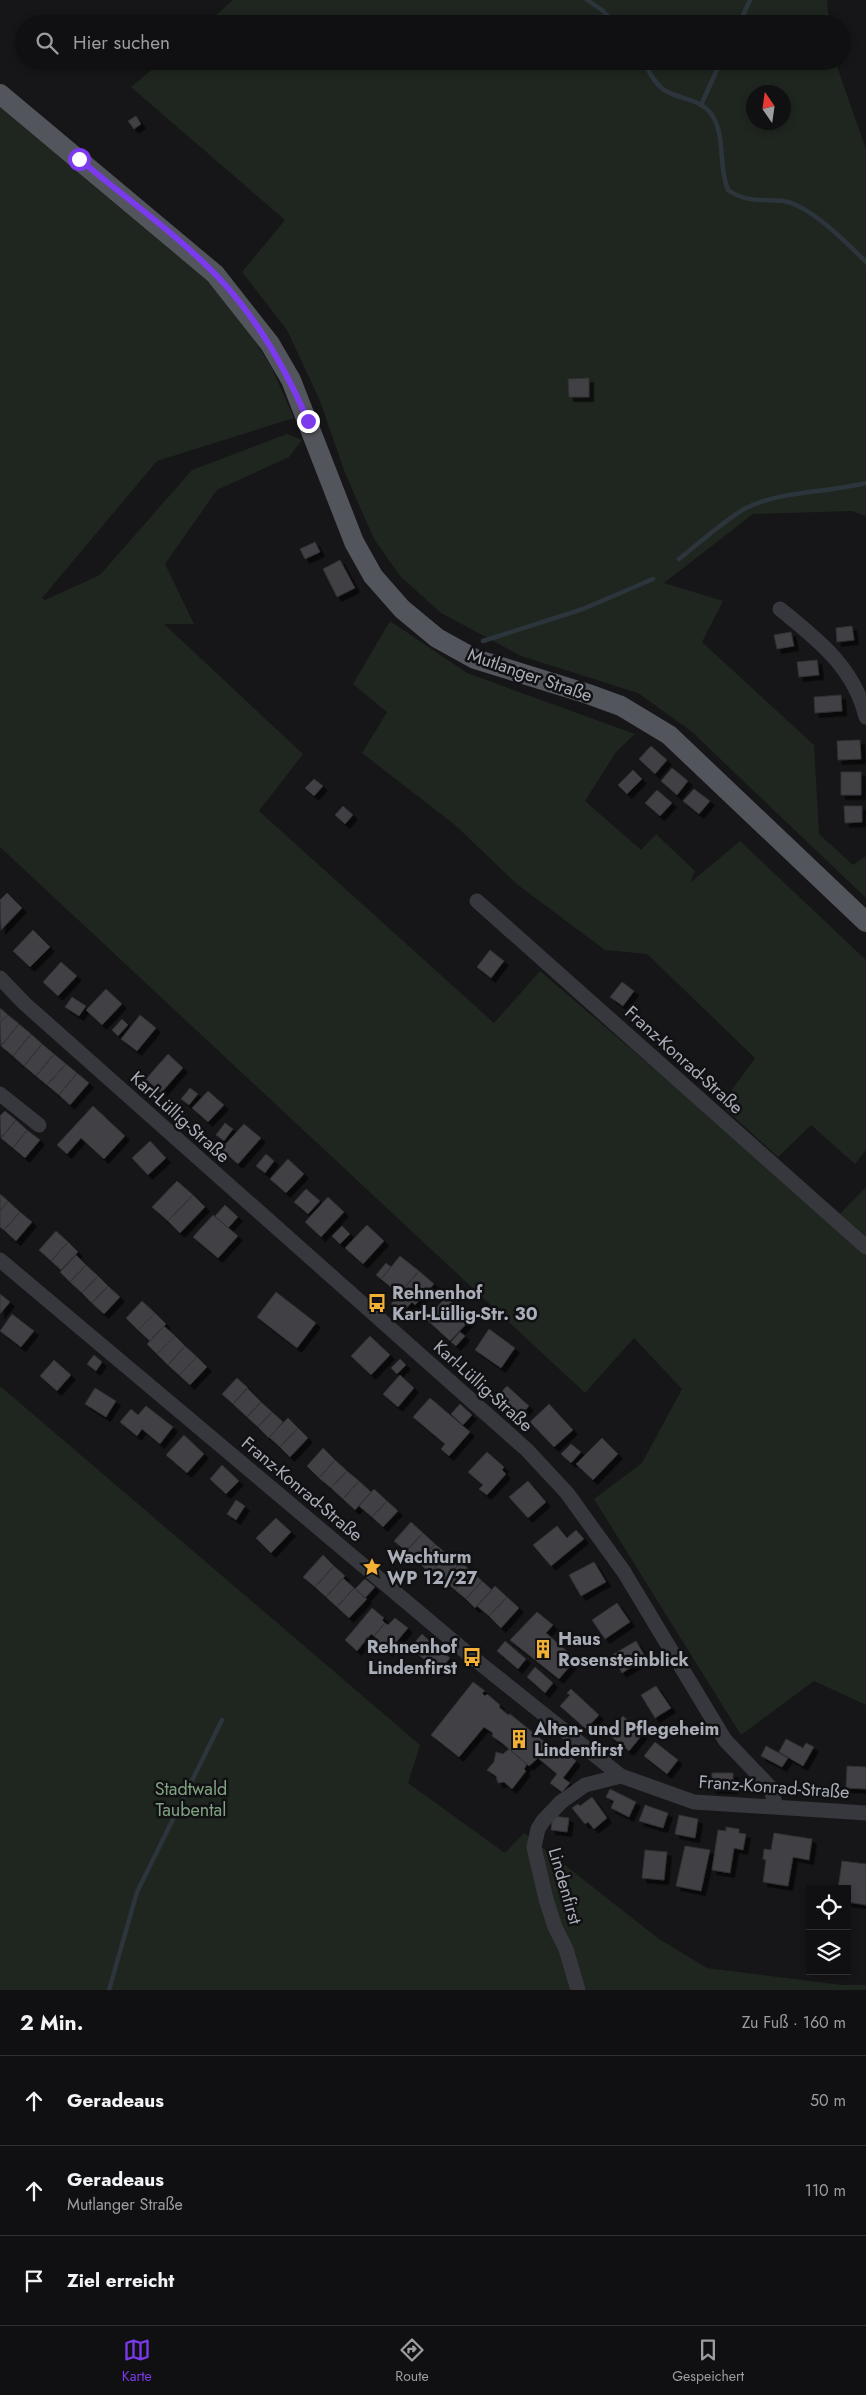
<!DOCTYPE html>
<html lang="de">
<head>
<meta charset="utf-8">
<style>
	body { margin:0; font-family:Jost,sans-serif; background:#1e1e20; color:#f1f3f6 }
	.controls { position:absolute; right:15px; bottom:15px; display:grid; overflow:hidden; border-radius:0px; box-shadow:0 2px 8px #0003 }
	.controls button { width:45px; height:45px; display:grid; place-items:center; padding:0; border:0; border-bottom:1px solid #303032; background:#101012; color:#f1f3f6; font:25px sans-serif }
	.compass { position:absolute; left:746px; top:85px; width:45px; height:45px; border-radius:50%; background:#101012; box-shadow:0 2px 8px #0003; rotate:347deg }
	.stop { position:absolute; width:15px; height:15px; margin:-11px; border:4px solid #7c3aed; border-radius:50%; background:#fff }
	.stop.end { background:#7c3aed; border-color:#fff; box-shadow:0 1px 5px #0008 }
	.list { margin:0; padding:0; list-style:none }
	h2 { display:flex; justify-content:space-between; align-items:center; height:65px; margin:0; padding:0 20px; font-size:21px }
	h2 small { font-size:16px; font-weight:400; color:#9c9d9f }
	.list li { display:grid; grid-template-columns:32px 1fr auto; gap:15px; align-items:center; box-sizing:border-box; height:90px; padding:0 20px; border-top:1px solid #303032 }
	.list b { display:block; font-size:19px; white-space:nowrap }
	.list p { margin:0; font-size:16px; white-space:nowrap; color:#9c9d9f }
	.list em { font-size:16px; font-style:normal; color:#9c9d9f }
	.icon { flex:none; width:28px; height:28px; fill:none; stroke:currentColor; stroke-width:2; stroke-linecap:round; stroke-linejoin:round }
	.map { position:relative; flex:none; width:866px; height:1990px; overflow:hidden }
	.search { position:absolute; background:#101012; box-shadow:0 2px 8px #0003; left:15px; right:15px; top:15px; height:55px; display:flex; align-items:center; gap:12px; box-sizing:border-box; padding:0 18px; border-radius:28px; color:#9c9d9f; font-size:19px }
	.sheet { height:335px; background:#101012 }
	nav { display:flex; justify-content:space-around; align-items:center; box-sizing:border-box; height:70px; border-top:1px solid #303032; background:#101012; font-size:14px; color:#9c9d9f }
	nav a { display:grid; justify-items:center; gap:2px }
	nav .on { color:#7c3aed }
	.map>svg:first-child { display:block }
	.green { fill:#1e261f; fill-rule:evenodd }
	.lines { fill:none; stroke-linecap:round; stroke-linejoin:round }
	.stream { stroke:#2c353c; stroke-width:4.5 }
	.building { fill:#404145; stroke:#303034; filter:url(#shadow) }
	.minor { stroke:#37383d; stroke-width:15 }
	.major { stroke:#53555c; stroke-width:20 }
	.route { stroke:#7c3aed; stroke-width:6 }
	.labels { text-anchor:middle; stroke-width:5; stroke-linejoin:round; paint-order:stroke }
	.street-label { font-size:18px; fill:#a8adb8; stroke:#111113 }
	.poi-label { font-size:18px; font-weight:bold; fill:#a8adb8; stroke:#111113; text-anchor:start }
	.park-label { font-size:18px; fill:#7fa381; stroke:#111113 }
</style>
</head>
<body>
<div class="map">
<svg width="866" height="1990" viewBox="0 0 866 1990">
	<defs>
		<filter id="shadow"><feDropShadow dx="4.5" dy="4.5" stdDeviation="0" flood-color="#0009"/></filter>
	</defs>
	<rect width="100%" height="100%" fill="#161618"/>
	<path class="green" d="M233,0H827L829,24H206Z
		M162,61H835L866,149V516L852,511L753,514L664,583L723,601L702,642L814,745L819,834L853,865L866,856V898L691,731L638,693L521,656L441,613L400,576L374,539L345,473L320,401L287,330L242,272L285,220L131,87ZM754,92H784V122H754Z
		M0,107L210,283L244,324L272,368L294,418L157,461L42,598L45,600L100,575L192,470L287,434L302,440L289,457L217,490L165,564L194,624H164L303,754L259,811L494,1023L540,971L778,1175L866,1253V1705L814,1681L741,1735L594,1499L642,1463L682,1389L634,1338L585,1393L0,847Z
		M390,621L467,673L635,734L616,752L585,801L641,850L656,834L695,871L690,883L740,841L866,960V1150L855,1164L811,1125L778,1157L721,1105L755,1058L647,954L605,950L518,885L455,825L362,753L387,712L353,684Z
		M866,1187V1239L839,1215Z
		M0,1386L420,1745L408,1783L505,1853L524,1833L659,1939L707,1968L842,1985H866V1990H0Z"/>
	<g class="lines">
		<path class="stream" d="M587,0L602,10L615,24
			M739,24L750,0
			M643,61C649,71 654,83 664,90C678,99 702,99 712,115C726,137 718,167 728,190C751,207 777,195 796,205C820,216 847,243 866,262
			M701,105L721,61
			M679,559C697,545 727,518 746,508C783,490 827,493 866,483
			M483,641L583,609L653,579
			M109,1990L137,1892L222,1720"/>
	</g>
	<path class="building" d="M136,116L141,124L134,129L128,121Z
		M589,378V397H569L568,379Z
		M315,542L320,552L305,559L300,549Z
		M340,560L355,588L337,597L323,569Z
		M852,626L854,640L837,642L836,628Z
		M791,632L794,646L777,649L774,635Z
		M817,660L819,675L799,677L797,662Z
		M841,695L842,711L815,713L814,697Z
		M860,740L861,759L838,760L837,741Z
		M651,746L667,760L655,774L639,759Z
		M672,768L688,781L677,795L661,781Z
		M633,770L642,779L627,794L618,785Z
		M841,772H861V795H841Z
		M314,779L323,786L314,796L305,788Z
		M694,789L710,801L699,814L683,801Z
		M657,790L672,803L660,816L645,803Z
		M343,806L353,815L345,824L335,815Z
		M844,806H862V822L845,823Z
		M7,893L22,908L1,930L0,900Z
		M33,930L50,947L30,967L13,951Z
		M490,950L504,961L491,978L477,967Z
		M61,962L77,976L58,996L43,982Z
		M622,982L634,991L623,1006L610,997Z
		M106,989L122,1004L102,1025L86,1010Z
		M72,997L86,1006L79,1016L65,1007Z
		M0,1008L8,1015L0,1023Z
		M8,1015L19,1024L1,1046L0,1023Z
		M140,1015L156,1028L137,1051L121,1039Z
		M122,1019L128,1025L118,1036L112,1030Z
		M19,1024L31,1034L13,1056L1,1046Z
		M31,1034L42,1044L24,1066L13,1056Z
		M42,1044L54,1054L36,1076L24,1066Z
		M54,1054L66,1064L47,1085L36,1076Z
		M168,1054L183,1068L161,1093L146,1079Z
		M66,1064L77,1073L59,1095L47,1085Z
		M77,1073L89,1083L70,1105L59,1095Z
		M190,1088L198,1094L189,1105L181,1099Z
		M208,1091L224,1105L208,1122L192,1108Z
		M93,1106L125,1136L104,1159L81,1138L67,1154L57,1145Z
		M5,1111L16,1120L1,1138L0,1116Z
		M16,1120L27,1130L13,1148L1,1138Z
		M225,1123L233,1129L224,1141L216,1135Z
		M244,1124L261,1138L238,1164L221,1149Z
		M27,1130L40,1140L25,1158L13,1148Z
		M150,1141L166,1158L148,1175L132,1158Z
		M266,1154L274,1161L265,1173L256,1166Z
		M288,1159L304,1174L286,1193L270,1179Z
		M177,1181L193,1195L168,1221L152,1207Z
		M306,1189L320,1201L308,1214L294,1202Z
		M0,1194L8,1201L0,1211Z
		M193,1195L205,1207L180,1233L168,1221Z
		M328,1197L344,1212L321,1237L305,1222Z
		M8,1201L20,1212L4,1230L0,1227V1211Z
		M225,1205L238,1217L228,1228L215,1216Z
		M20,1212L32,1222L16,1241L4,1230Z
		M213,1215L238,1236L218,1258L193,1237Z
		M367,1225L384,1241L363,1264L345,1248Z
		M342,1226L350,1234L340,1244L332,1236Z
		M56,1231L68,1242L51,1261L39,1250Z
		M68,1242L78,1252L61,1270L51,1261Z
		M76,1255L86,1265L70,1282L60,1272Z
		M400,1256L419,1271L399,1294L381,1279Z
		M386,1263L391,1267L381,1279L376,1275Z
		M86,1265L98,1276L82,1293L70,1282Z
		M419,1271L434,1284L415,1305L412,1302L402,1313L391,1304Z
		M98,1276L108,1286L92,1303L82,1293Z
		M108,1286L120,1297L104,1314L92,1303Z
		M276,1292L316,1323L297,1348L257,1317Z
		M0,1294L10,1302L0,1314Z
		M446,1297L470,1320L450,1341L426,1319Z
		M142,1301L155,1313L138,1330L126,1318Z
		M155,1313L166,1324L150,1341L138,1330Z
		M12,1314L34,1331L21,1347L0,1331Z
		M164,1326L175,1336L157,1354L147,1344Z
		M489,1329L515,1348L501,1368L475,1350Z
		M460,1332L465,1336L456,1346L451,1342Z
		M175,1336L185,1346L168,1365L157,1354Z
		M370,1336L390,1355L371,1375L351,1356Z
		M185,1346L197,1357L179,1375L168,1365Z
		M94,1355L102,1362L96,1371L87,1364Z
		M197,1357L207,1367L190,1385L179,1375Z
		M400,1359L406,1365L397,1374L391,1368Z
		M54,1360L71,1375L57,1391L40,1376Z
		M400,1375L414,1388L398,1407L383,1394Z
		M237,1378L248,1388L233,1404L222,1394Z
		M507,1386L529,1406L519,1417L497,1397Z
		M95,1388L116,1401L106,1417L85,1404Z
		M247,1388L261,1402L247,1417L233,1404Z
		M430,1398L470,1432L449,1456L441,1449L445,1444L413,1417Z
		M261,1402L272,1412L258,1427L247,1417Z
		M460,1404L472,1415L463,1425L451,1414Z
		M549,1404L573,1430L554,1447L530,1422Z
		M146,1406L173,1427L160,1444L142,1429L137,1436L120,1422L131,1409L138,1415Z
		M272,1412L283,1422L269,1438L258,1427Z
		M288,1418L298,1428L280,1447L269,1437Z
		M298,1428L308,1438L290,1457L280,1447Z
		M184,1435L204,1454L187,1473L166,1455Z
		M602,1438L618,1454L593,1480L576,1464Z
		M571,1444L581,1452L571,1463L561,1454Z
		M323,1448L335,1460L319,1478L307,1466Z
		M487,1452L504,1467L502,1470L506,1474L487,1495L479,1489L483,1485L468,1472Z
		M335,1460L347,1471L331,1488L319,1478Z
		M222,1465L239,1481L226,1494L210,1479Z
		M347,1471L359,1481L343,1499L331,1488Z
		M359,1481L371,1492L355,1510L343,1499Z
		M528,1481L546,1502L528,1518L509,1497Z
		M374,1489L387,1501L372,1517L359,1506Z
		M236,1500L245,1506L236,1520L227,1514Z
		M387,1501L398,1511L383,1527L372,1517Z
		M276,1518L291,1532L271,1553L256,1538Z
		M411,1522L423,1533L406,1551L394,1541Z
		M557,1526L567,1538L576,1530L584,1539L551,1566L533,1545Z
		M423,1533L435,1544L418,1562L406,1551Z
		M435,1544L447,1554L430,1573L418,1562Z
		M447,1554L458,1565L441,1583L430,1573Z
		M323,1555L334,1566L315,1587L303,1577Z
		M461,1562L472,1572L455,1590L444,1580Z
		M594,1562L606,1582L581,1596L569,1575Z
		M334,1566L345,1576L326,1597L315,1587Z
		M472,1572L482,1581L466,1599L455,1590Z
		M343,1578L354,1588L337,1607L326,1597Z
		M365,1579L375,1587L365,1598L355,1589Z
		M482,1581L492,1590L475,1608L466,1599Z
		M495,1586L507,1597L489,1616L477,1606Z
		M354,1588L367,1599L349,1618L337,1607Z
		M507,1597L519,1608L501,1628L489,1616Z
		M617,1603L630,1622L605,1639L592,1620Z
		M372,1608L384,1618L382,1620L385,1623L374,1636L371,1634L357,1651L345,1640Z
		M537,1612L553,1625L546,1633L576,1659L559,1679L510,1640Z
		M395,1618L408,1628L388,1652L375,1642L377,1639L374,1636L385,1623L388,1625Z
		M422,1634L436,1647L425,1660L410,1648Z
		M505,1641L526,1659L518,1669L497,1651Z
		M636,1641L646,1658L622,1673L612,1655Z
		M436,1647L450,1658L438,1672L425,1660Z
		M535,1667L553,1683L545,1693L527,1677Z
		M473,1682L485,1691L482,1693L485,1696L487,1694L500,1705L499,1707L508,1715L510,1714L547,1744L544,1747L553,1754L559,1746L576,1761L563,1778L570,1783L562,1792L550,1783L557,1774L538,1758L529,1766L502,1743L492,1736L493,1733L484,1727L459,1757L431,1735Z
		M656,1686L671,1708L655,1718L641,1695Z
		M571,1689L599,1715L586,1729L560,1706L570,1695L567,1693Z
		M623,1716L643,1734L629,1751L608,1734Z
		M786,1739L803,1748L806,1743L814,1747L803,1766L779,1752Z
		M655,1742L678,1760L667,1774L644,1756Z
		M766,1746L788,1758L782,1767L761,1756Z
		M509,1749L527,1764L524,1769L526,1771L512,1789L504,1782L498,1783L496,1776L487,1770L494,1762L496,1752L503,1754Z
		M847,1766L866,1767V1789L846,1788Z
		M712,1773H733V1789H712Z
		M610,1789L636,1802L629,1817L611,1808L614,1801L606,1797Z
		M592,1797L607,1818L594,1829L588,1822L585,1824L572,1808L578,1804L580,1806Z
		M645,1805L668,1813L663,1828L639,1821Z
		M679,1815L698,1819L695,1838L675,1834Z
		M553,1816L569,1818L567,1832L551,1830Z
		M726,1827L739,1829V1833L746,1834L743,1850L734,1848L730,1873L712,1870L718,1830L726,1831Z
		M774,1833L812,1839L809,1860L793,1857L788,1886L763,1882L766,1860L763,1859L764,1849L771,1850Z
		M685,1846L710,1850L701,1891L676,1886Z
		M645,1850L667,1852L664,1880L642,1878Z
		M842,1861L866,1864V1905L847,1902V1889H838Z"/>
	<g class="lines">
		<path class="minor" d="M780,609C818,640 854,667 866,717
			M477,901L866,1247
			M0,978L24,1003L527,1450L567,1493L624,1572L725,1740L770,1787L776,1806
			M0,1094L39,1125
			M0,1260L472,1657L621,1776L694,1802L866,1813
			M578,1990L566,1949L555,1927L546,1899L534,1847L538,1829L543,1821L561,1802L585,1785L621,1776"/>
		<path class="major" d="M0,94L215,274L270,344L291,380L354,542L373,576L402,609L437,638L475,659L588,694L621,706L669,735L866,922"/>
	</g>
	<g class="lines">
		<path class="route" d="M79,159C124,197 174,232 215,274C256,316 285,367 308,421"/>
	</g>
	<defs>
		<g id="bus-bare" transform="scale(1.5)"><path d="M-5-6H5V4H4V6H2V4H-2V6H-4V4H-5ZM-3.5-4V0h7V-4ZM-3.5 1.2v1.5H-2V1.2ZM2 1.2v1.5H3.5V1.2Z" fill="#f2b134" stroke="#111113" stroke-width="2.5" paint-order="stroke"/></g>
		<g id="sight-bare" transform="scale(1.5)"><path d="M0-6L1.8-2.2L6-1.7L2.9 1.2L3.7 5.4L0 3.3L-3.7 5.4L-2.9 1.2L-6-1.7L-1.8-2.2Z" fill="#f2b134" stroke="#111113" stroke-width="2.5" paint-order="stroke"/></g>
		<g id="building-bare" transform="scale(1.5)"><path d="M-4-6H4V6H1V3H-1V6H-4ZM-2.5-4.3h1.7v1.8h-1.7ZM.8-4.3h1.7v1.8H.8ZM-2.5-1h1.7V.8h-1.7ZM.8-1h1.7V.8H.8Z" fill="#f2b134" stroke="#111113" stroke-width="2.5" paint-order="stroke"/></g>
	</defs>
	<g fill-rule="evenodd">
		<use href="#bus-bare" x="377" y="1303"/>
		<use href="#sight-bare" x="372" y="1567"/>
		<use href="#building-bare" x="543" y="1649"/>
		<use href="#bus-bare" x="472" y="1657"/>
		<use href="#building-bare" x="519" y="1739"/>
	</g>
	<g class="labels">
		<g class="street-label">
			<text transform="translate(530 675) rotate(19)" y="6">Mutlanger Straße</text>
			<text transform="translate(684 1060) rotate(42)" y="6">Franz-Konrad-Straße</text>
			<text transform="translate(180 1117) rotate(42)" y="6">Karl-Lüllig-Straße</text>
			<text transform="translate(483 1386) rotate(42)" y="6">Karl-Lüllig-Straße</text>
			<text transform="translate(302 1489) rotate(40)" y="6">Franz-Konrad-Straße</text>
			<text transform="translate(774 1787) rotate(4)" y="6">Franz-Konrad-Straße</text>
			<text transform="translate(565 1886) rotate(74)" y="6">Lindenfirst</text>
		</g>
		<g class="poi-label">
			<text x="392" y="1299">Rehnenhof<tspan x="392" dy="21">Karl-Lüllig-Str. 30</tspan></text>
			<text x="387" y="1563">Wachturm<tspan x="387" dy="21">WP 12/27</tspan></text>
			<text x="558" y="1645">Haus<tspan x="558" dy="21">Rosensteinblick</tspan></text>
			<text x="457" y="1653" text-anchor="end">Rehnenhof<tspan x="457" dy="21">Lindenfirst</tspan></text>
			<text x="534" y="1735">Alten- und Pflegeheim<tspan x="534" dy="21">Lindenfirst</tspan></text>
		</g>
		<g class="park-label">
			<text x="191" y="1795">Stadtwald<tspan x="191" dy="21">Taubental</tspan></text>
		</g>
	</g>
</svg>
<div class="controls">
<button><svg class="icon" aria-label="locate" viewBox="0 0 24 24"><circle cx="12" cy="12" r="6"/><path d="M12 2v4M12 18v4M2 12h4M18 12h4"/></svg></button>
<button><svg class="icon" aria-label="layers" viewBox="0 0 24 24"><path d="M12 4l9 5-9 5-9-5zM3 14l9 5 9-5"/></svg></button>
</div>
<svg class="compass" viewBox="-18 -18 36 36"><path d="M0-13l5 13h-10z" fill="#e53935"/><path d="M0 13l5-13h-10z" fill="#9c9d9f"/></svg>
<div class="stop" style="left:79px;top:159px"></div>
<div class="stop end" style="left:308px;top:421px"></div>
<div class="search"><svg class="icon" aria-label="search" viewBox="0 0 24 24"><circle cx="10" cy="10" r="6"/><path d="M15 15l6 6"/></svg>Hier suchen</div>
</div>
<section class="sheet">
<h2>2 Min.<small>Zu Fuß · 160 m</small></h2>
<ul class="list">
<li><svg class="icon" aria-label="ahead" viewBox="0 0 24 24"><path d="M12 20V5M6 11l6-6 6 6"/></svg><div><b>Geradeaus</b></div><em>50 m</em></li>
<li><svg class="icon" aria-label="ahead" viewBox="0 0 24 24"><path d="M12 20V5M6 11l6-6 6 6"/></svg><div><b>Geradeaus</b><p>Mutlanger Straße</p></div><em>110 m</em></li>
<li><svg class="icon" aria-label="arrive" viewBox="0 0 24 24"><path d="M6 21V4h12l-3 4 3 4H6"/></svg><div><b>Ziel erreicht</b></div></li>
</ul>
</section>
<nav>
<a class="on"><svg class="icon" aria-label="map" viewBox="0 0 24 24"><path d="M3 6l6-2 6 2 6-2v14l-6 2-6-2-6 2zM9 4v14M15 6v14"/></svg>Karte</a>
<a><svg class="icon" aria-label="directions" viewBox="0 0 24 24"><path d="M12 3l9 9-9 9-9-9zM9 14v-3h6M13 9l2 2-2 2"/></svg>Route</a>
<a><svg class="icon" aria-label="saved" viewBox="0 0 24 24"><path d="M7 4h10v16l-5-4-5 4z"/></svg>Gespeichert</a>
</nav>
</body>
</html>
